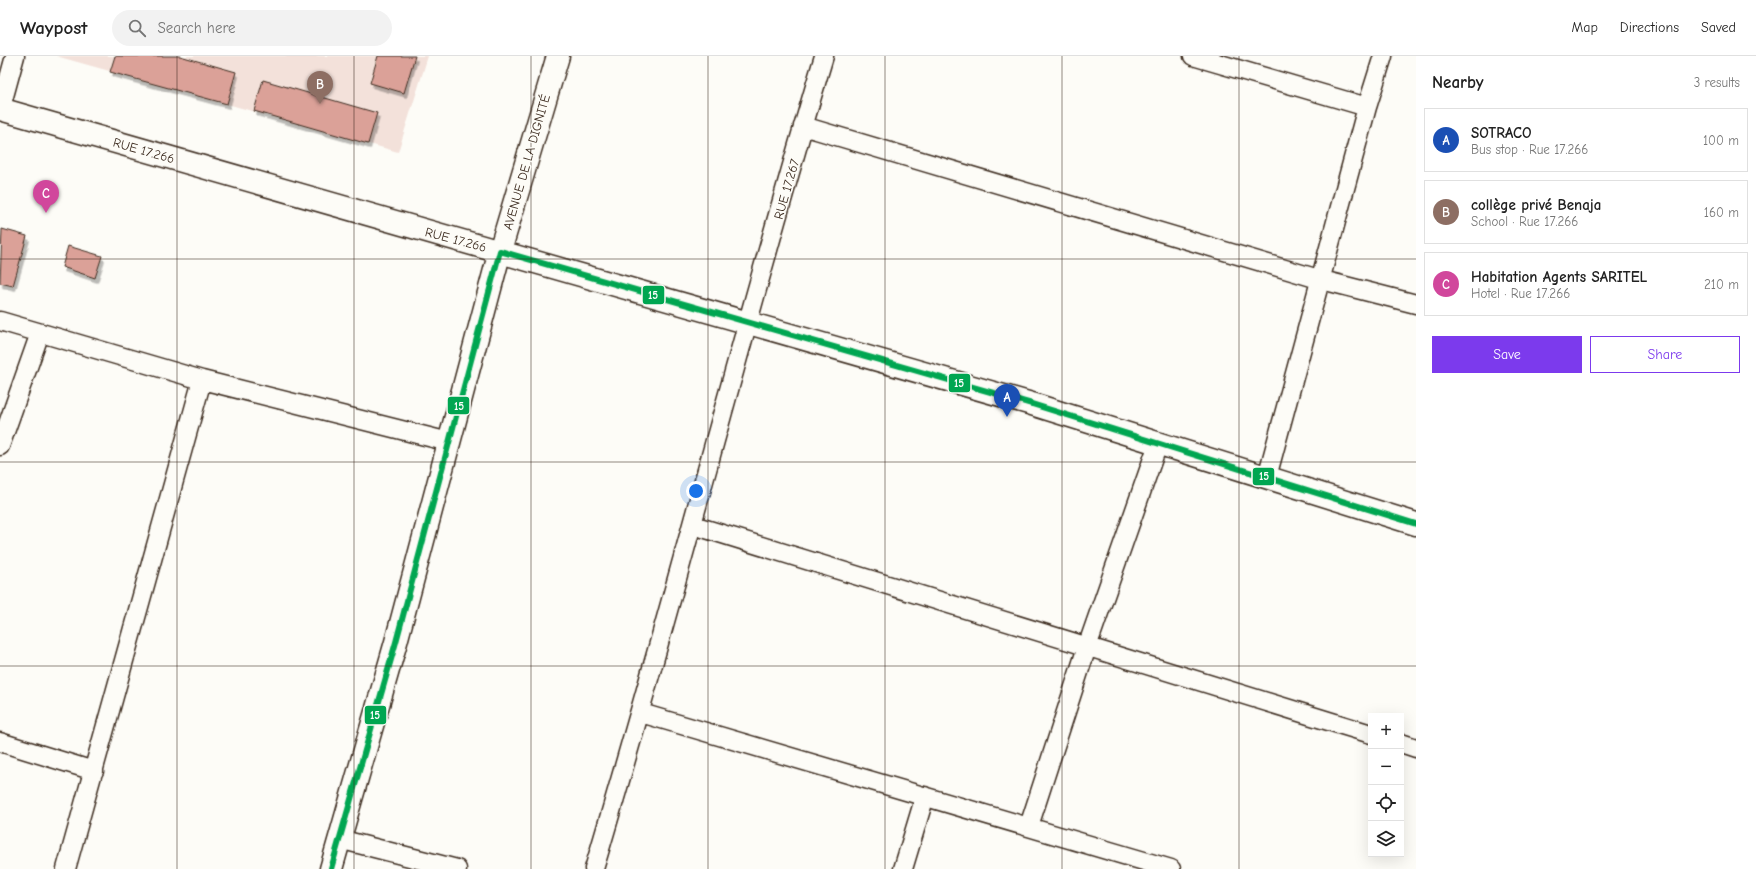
<!DOCTYPE html>
<html lang="en">
<head>
<meta charset="utf-8">
<style>
	body { margin:0; font-family:"Comic Neue",sans-serif; background:#f2f2f2; color:#222 }
	.controls { position:absolute; right:12px; bottom:12px; display:grid; overflow:hidden; border-radius:0px; box-shadow:0 4px 16px #0002 }
	.controls button { width:36px; height:36px; display:grid; place-items:center; padding:0; border:0; border-bottom:1px solid #e0e0e0; background:#fff; color:#222; font:20px sans-serif }
	.you { position:absolute; left:696px; top:435px; width:14px; height:14px; margin:-10px; border:3px solid #fff; border-radius:50%; background:#1a73e8; box-shadow:0 0 0 6px #1a73e833 }
	.badge { display:grid; place-items:center; width:26px; height:26px; border-radius:50%; background:#7c3aed; color:#fff; font-size:13px; font-weight:700 }
	.pin { position:absolute; translate:-50% -33px; filter:drop-shadow(0 1px 2px #0008) }
	.pin::after { content:''; position:absolute; top:21px; width:14px; height:12px; background:inherit; clip-path:polygon(0 0,100% 0,50% 100%) }
	.list { margin:0; padding:0; list-style:none }
	h2 { display:flex; justify-content:space-between; align-items:center; height:52px; margin:0; padding:0 16px; font-size:17px }
	h2 small { font-size:13px; font-weight:400; color:#767676 }
	.list li { display:grid; grid-template-columns:26px 1fr auto; gap:12px; align-items:center; box-sizing:border-box; height:64px; margin:0 8px 8px; padding:0 8px; border:1px solid #e0e0e0; border-radius:0px }
	.list b { display:block; font-size:15px; white-space:nowrap }
	.list p { margin:0; font-size:13px; white-space:nowrap; color:#767676 }
	.list em { font-size:13px; font-style:normal; color:#767676 }
	.actions { display:flex; gap:8px; padding:12px 16px }
	.actions a { flex:1; padding:9px 0; border:1px solid #7c3aed; border-radius:0px; text-align:center; font-size:14px; color:#7c3aed }
	.actions .main { background:#7c3aed; color:#fff }
	.icon { flex:none; width:22px; height:22px; fill:none; stroke:currentColor; stroke-width:2; stroke-linecap:round; stroke-linejoin:round }
	.map { position:relative; flex:none; width:1416px; height:813px; overflow:hidden }
	header { display:flex; align-items:center; gap:24px; box-sizing:border-box; height:56px; padding:0 20px; background:#fff; border-bottom:1px solid #e0e0e0 }
	header strong { font-size:19px }
	nav { display:flex; gap:22px; margin-inline-start:auto; font-size:14px }
	.search { width:280px; height:36px; background:#f2f2f2; display:flex; align-items:center; gap:10px; box-sizing:border-box; padding:0 14px; border-radius:22px; color:#767676; font-size:15px }
	main { display:flex }
	aside { flex:1; background:#fff }
	.map>svg:first-child { display:block }
	.built { fill:#f3e1da }
	.building { fill:#dba198; stroke:#3b2a1e; filter:url(#shadow) }
	.lines { fill:none; stroke-linecap:round; stroke-linejoin:round }
	.minor-casing { stroke:#3b2a1e; stroke-width:21 }
	.tertiary-casing { stroke:#3b2a1e; stroke-width:25 }
	.secondary-casing { stroke:#3b2a1e; stroke-width:25 }
	.minor { stroke:#fdfcf7; stroke-width:18 }
	.tertiary { stroke:#fdfcf7; stroke-width:22 }
	.secondary { stroke:#fdfcf7; stroke-width:22 }
	.bus-1-casing { stroke:#fdfcf7; stroke-width:9 }
	.bus-1 { stroke:#00a651; stroke-width:6 }
	.grid { fill:none; stroke:#3b2a1e; stroke-width:1; stroke-opacity:0.55 }
	.labels { text-anchor:middle; stroke-width:3; stroke-linejoin:round; paint-order:stroke }
	.street-label { font-size:13px; fill:#3b2a1e; stroke:#fdfcf7 }
	.line-badge { stroke:#fdfcf7; stroke-width:1.5 }
	.badge-label { font-size:11px; text-anchor:middle; font-weight:bold; fill:#fff }
</style>
</head>
<body>
<header>
<strong>Waypost</strong>
<div class="search"><svg class="icon" aria-label="search" viewBox="0 0 24 24"><circle cx="10" cy="10" r="6"/><path d="M15 15l6 6"/></svg>Search here</div>
<nav><a>Map</a><a>Directions</a><a>Saved</a></nav>
</header>
<main>
<div class="map">
<svg width="1416" height="813" viewBox="0 0 1416 813">
	<defs>
		<filter id="shadow"><feDropShadow dx="2.5" dy="4.5" stdDeviation="0" flood-color="#0004"/></filter>
	</defs>
	<rect width="100%" height="100%" fill="#fdfcf7"/>
	<filter id="ink" filterUnits="userSpaceOnUse"><feTurbulence type="fractalNoise" baseFrequency=".025" numOctaves="2"/><feDisplacementMap in="SourceGraphic" scale="8" xChannelSelector="R" yChannelSelector="G"/><feConvolveMatrix kernelMatrix="1 2 1 2 8 2 1 2 1" color-interpolation-filters="sRGB"/></filter>
	<g filter="url(#ink)">
		<path class="built" d="M56,0H428L398,96Z"/>
		<path class="building" d="M115,0H180L236,16L227,48L110,16Z
			M378,0H415L404,37L370,27Z
			M263,24L377,57L368,88L254,55Z
			M2,173L27,180L13,230L0,227Z
			M68,190L102,200L95,222L62,211Z"/>
		<g class="lines">
			<g class="minor-casing">
				<path id="minor" d="M1193,0L1367,51
					M0,55L15,0
					M803,70L1322,224L1416,248
					M0,265L202,324L449,386
					M0,390L40,277
					M1267,421L1367,51L1383,0
					M693,469C920,537 1145,609 1371,678
					M641,657L1171,813
					M0,686L94,715
					M1401,687L1416,692
					M1029,770L1087,591L1158,388
					M339,783L457,813
					M66,813L202,324
					M594,813C675,543 743,270 824,0
					M903,813L925,740"/>
			</g>
			<g class="tertiary-casing">
				<path id="tertiary" d="M331,813L396,586L500,195L558,0"/>
			</g>
			<g class="secondary-casing">
				<path id="secondary" d="M0,53L1032,348L1416,468"/>
			</g>
			<use href="#minor" class="minor"/>
			<use href="#tertiary" class="tertiary"/>
			<use href="#secondary" class="secondary"/>
			<g class="bus-1-casing">
				<path id="bus-1" d="M500,195L1032,348L1416,468
					M331,813L396,586L500,195"/>
			</g>
			<use href="#bus-1" class="bus-1"/>
		</g>
	</g>
	<path class="grid" d="M177,0V813M354,0V813M531,0V813M708,0V813M885,0V813M1062,0V813M1239,0V813M0,203H1416M0,406H1416M0,610H1416"/>
	<g class="labels">
		<g class="street-label">
			<text transform="translate(144 94) rotate(16)" y="5">RUE 17.266</text>
			<text transform="translate(526 106) rotate(-74)" y="5">AVENUE DE LA DIGNITÉ</text>
			<text transform="translate(786 133) rotate(-74)" y="5">RUE 17.267</text>
			<text transform="translate(456 183) rotate(15)" y="5">RUE 17.266</text>
		</g>
	</g>
	<g class="line-badge">
		<rect x="642" y="229" width="23" height="20" rx="4" fill="#00a651"/>
		<rect x="948" y="317" width="23" height="20" rx="4" fill="#00a651"/>
		<rect x="447" y="340" width="23" height="19" rx="4" fill="#00a651"/>
		<rect x="1252" y="411" width="23" height="19" rx="4" fill="#00a651"/>
		<rect x="364" y="649" width="23" height="20" rx="4" fill="#00a651"/>
	</g>
	<g class="badge-label">
		<text x="653" y="243">15</text>
		<text x="959" y="331">15</text>
		<text x="459" y="354">15</text>
		<text x="1264" y="424">15</text>
		<text x="375" y="663">15</text>
	</g>
</svg>
<div class="controls">
<button>+</button>
<button>−</button>
<button><svg class="icon" aria-label="locate" viewBox="0 0 24 24"><circle cx="12" cy="12" r="6"/><path d="M12 2v4M12 18v4M2 12h4M18 12h4"/></svg></button>
<button><svg class="icon" aria-label="layers" viewBox="0 0 24 24"><path d="M12 4l9 5-9 5-9-5zM3 14l9 5 9-5"/></svg></button>
</div>
<div class="you"></div>
<div class="pin badge" style="left:1007px;top:361px;background:#1a4fb4">A</div>
<div class="pin badge" style="left:320px;top:48px;background:#8d6e63">B</div>
<div class="pin badge" style="left:46px;top:157px;background:#d1479c">C</div>
</div>
<aside>
<h2>Nearby<small>3 results</small></h2>
<ul class="list">
<li><span class="badge" style="background:#1a4fb4">A</span><div><b>SOTRACO</b><p>Bus stop · Rue 17.266</p></div><em>100 m</em></li>
<li><span class="badge" style="background:#8d6e63">B</span><div><b>collège privé Benaja</b><p>School · Rue 17.266</p></div><em>160 m</em></li>
<li><span class="badge" style="background:#d1479c">C</span><div><b>Habitation Agents SARITEL</b><p>Hotel · Rue 17.266</p></div><em>210 m</em></li>
</ul>
<div class="actions"><a class="main">Save</a><a>Share</a></div>
</aside>
</main>
</body>
</html>
